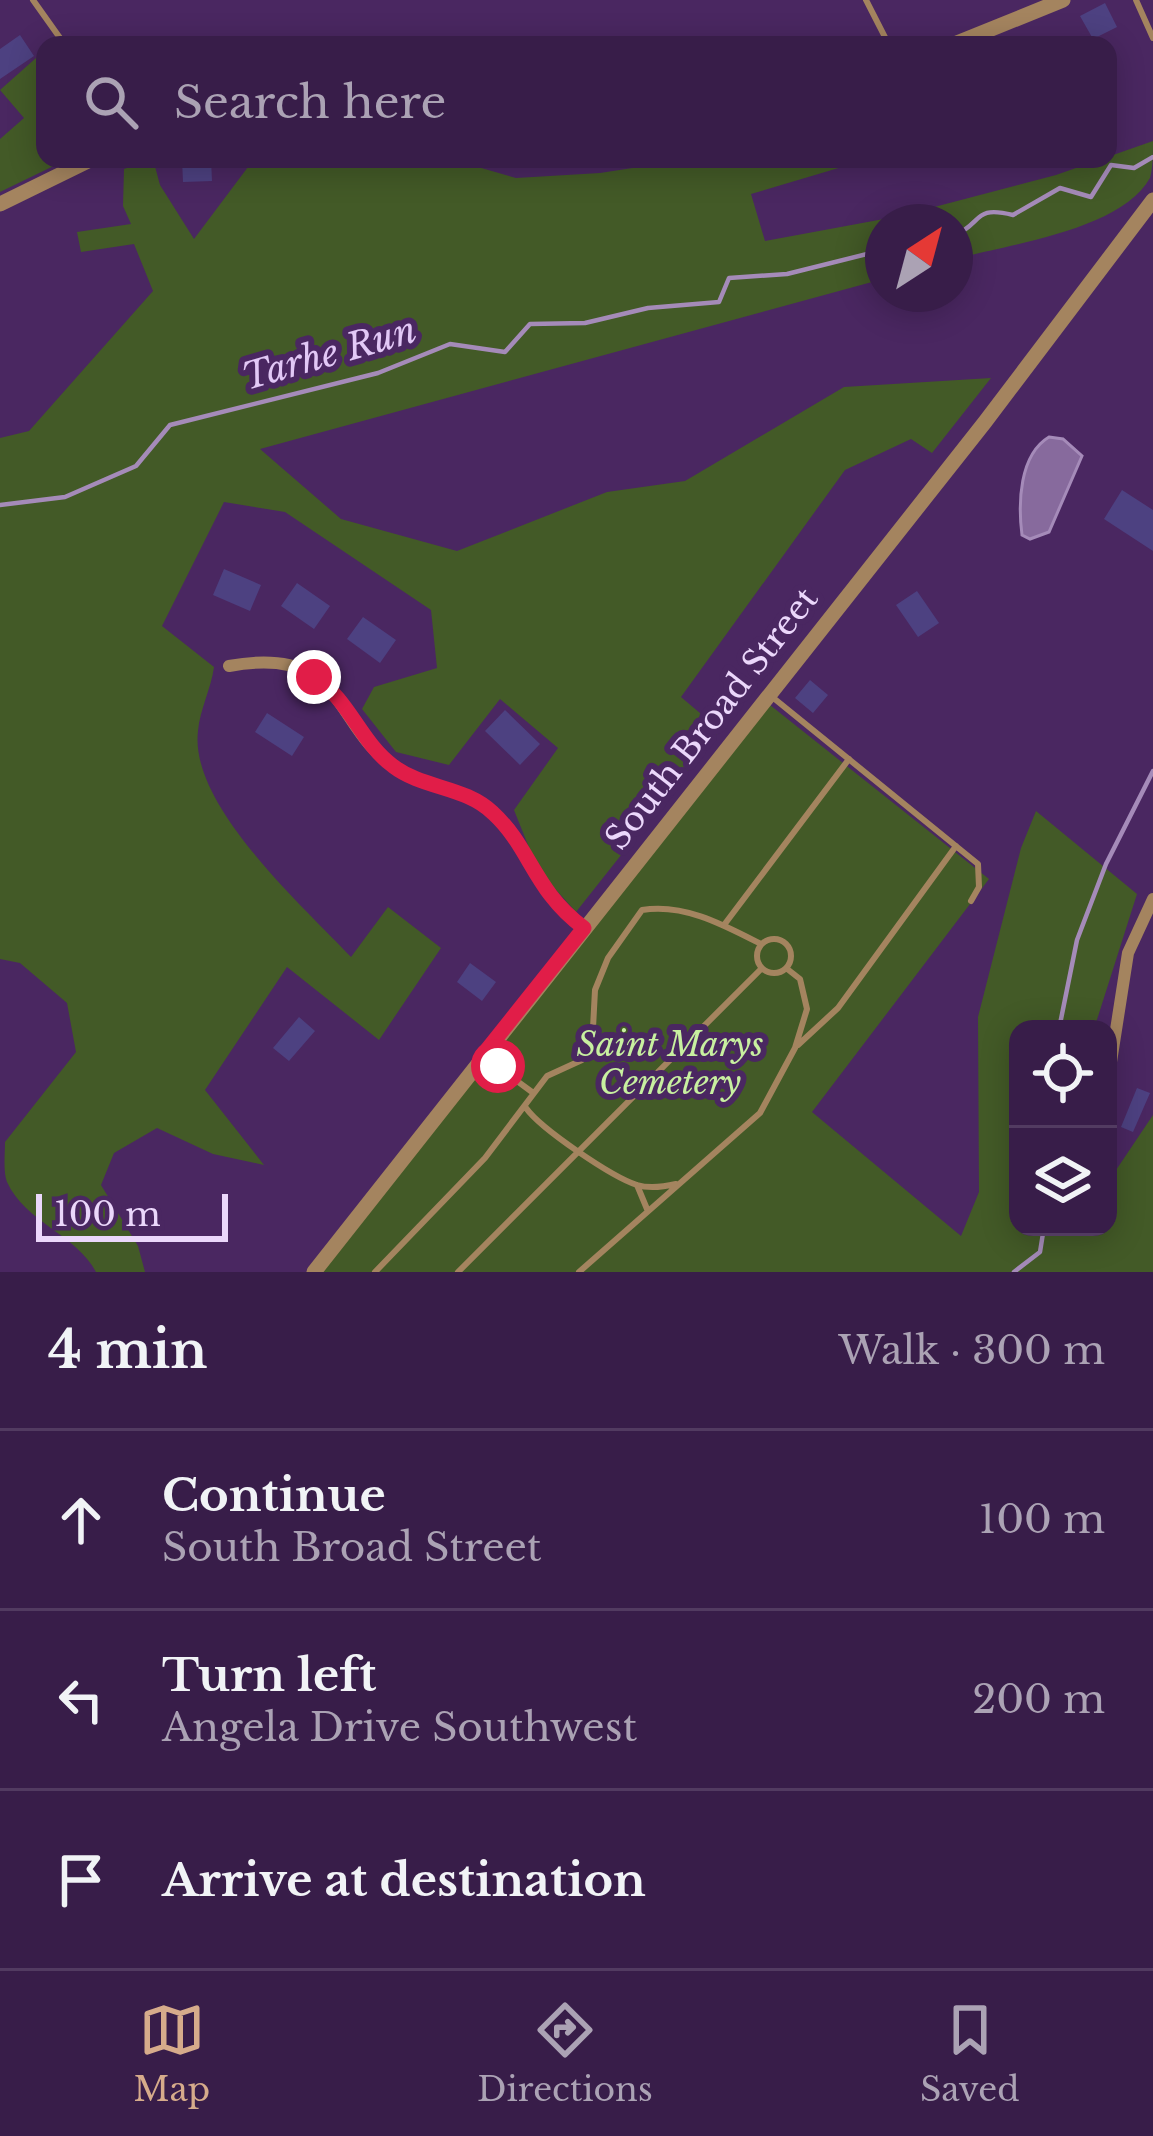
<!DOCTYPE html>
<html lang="en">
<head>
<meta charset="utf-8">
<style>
	body { margin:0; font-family:"Libre Baskerville",serif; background:#3f2650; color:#f1f3f6 }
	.controls { position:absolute; right:36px; bottom:36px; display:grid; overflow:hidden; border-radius:24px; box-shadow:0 6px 30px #0003 }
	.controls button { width:108px; height:108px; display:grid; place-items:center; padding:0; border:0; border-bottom:3px solid #523b61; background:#381d49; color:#f1f3f6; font:60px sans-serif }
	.compass { position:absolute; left:865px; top:204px; width:108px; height:108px; border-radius:50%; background:#381d49; box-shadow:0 6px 30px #0003; rotate:36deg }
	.scale { position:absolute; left:36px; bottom:30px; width:192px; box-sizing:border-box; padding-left:12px; border:6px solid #ebd7fb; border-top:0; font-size:33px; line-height:42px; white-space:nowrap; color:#ebd7fb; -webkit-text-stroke:9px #4a2761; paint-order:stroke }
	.stop { position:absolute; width:36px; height:36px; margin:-27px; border:9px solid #e11d48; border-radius:50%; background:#fff }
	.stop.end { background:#e11d48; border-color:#fff; box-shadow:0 3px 12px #0008 }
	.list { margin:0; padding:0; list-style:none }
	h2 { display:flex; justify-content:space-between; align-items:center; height:156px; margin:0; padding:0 48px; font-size:51px }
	h2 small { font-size:39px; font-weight:400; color:#aba2b4 }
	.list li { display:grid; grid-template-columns:78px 1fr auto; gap:36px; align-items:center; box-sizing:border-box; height:180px; padding:0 48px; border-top:3px solid #523b61 }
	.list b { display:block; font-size:45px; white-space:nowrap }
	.list p { margin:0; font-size:39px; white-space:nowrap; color:#aba2b4 }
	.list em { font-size:39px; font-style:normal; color:#aba2b4 }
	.icon { flex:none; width:66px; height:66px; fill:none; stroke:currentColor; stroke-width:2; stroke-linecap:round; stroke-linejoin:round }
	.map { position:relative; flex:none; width:1153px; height:1272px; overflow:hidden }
	.search { position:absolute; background:#381d49; box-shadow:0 6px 30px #0003; left:36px; right:36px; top:36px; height:132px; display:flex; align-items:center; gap:30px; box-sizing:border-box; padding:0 42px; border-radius:24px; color:#aba2b4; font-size:45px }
	.sheet { height:696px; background:#381d49 }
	nav { display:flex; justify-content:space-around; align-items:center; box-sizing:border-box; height:168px; border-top:3px solid #523b61; background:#381d49; font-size:33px; color:#aba2b4 }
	nav a { display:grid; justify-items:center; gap:6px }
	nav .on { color:#d6ab8b }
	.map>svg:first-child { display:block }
	.green { fill:#435a27 }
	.water { fill:#876a9d; stroke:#a58bb9; stroke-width:3 }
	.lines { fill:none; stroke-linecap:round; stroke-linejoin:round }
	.stream { stroke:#a58bb9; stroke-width:4.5 }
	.building { fill:#4d4181 }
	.service { stroke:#a4845f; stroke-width:6 }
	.minor { stroke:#a4845f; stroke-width:12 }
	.tertiary { stroke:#a4845f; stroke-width:15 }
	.route { stroke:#e11d48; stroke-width:15 }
	.labels { text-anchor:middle; stroke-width:12; stroke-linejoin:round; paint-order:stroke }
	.street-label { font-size:33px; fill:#ebd7fb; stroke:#4a2761 }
	.park-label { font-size:33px; font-style:italic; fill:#c8f0a0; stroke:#4a2761 }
	.water-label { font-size:36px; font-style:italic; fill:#e2c8f6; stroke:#4a2761 }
</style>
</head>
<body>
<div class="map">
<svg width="1153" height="1272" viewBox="0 0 1153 1272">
	<rect width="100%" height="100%" fill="#4a2761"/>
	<path class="green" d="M45,50V159H68L0,192V139L24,118L0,90Z
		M1153,141C1153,153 1153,168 1150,178C1121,230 1010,244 955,259V222H883V279L260,449L341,519L457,551L607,492L685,481L844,387L991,378L932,453L911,439L845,470L681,697L720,730L576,912L538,870L514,810L558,748L500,699L449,765L396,752L362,709L374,687L437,668L431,610L285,512L224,502L162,626L214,667C211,689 200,709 198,731C189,805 303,906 351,957L388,907L441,948L379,1040L287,967L205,1090L264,1165L213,1154L157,1128L114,1153L101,1185L138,1246L145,1272H96C77,1235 25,1222 7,1182C3,1172 5,1153 5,1142L76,1052L67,1003L20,963L0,959V438L29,431L153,291L134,244L81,252L77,232L131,224L123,206L124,169L153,159L160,185L194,239L254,159L457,161L516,178L600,173L691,159H850L852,164L751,194L765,241L900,216L1056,175Z
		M770,705L989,879L812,1112L961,1236L979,1192L978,1017L1021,848L1036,811L1137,894L1094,1029H1018V1227H1108V1182L1153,1115V1272H322Z"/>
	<path class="water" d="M1049,437L1063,439L1082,456L1049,532L1030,539L1022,535C1018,504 1019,455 1049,437Z"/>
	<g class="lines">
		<path class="stream" d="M955,235C983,223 973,205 1013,215L1060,188L1091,197L1111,165L1134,168L1153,157
			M0,505L65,497L136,466L170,425L378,373L450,344L505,352L530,324L585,323L648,308L719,302L729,278L787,274L883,250
			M1059,1029L1077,940L1106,864L1153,771
			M1014,1272L1040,1252L1044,1227"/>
	</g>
	<path class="building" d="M1105,3L1117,27L1093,39L1080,16Z
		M20,35L34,56L0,79V49Z
		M182,159H211L212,181L183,182Z
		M1122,490L1153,510V551L1104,519Z
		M224,569L261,585L250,611L213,595Z
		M297,583L330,606L314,629L281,606Z
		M917,591L939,623L918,637L896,605Z
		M363,617L396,640L380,663L347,639Z
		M810,680L828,695L813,713L795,698Z
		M505,710L540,744L520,765L485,731Z
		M267,713L304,737L292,756L255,732Z
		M470,963L496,982L482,1001L457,982Z
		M299,1017L315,1031L289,1061L273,1048Z
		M1137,1088L1150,1093L1133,1132L1121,1127Z"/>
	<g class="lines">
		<path class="service" d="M33,0L65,45
			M866,0L889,45
			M1136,0L1153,38
			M771,696L978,864L979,887L971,901
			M724,925L849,759
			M757 956a17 17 0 1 1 34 0a17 17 0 1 1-34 0Z
			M798,1045L838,1008L956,846
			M487,1059L532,1092
			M526,1108C541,1129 612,1177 637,1185C650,1189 663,1187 676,1184
			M637,1185L647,1209
			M375,1272L485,1158L547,1076L582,1060L592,1047L595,990L608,958L642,910C684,903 724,925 761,944
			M458,1272L762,968
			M579,1272L760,1113L795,1048L807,1009L800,979L786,968"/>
		<path class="minor" d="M229,666C349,644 331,729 399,770C431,790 472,788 499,819C532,857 539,894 583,928
			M1108,1081L1128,953L1153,899"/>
		<path class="tertiary" d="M952,45L1063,0
			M0,204L92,159
			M314,1272L985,422L1153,200"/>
	</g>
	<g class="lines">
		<path class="route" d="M314,677C350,700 360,742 393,766C423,789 465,786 493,813C531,848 533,890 584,928L482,1056L498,1066"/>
	</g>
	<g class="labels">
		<g class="street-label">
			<text transform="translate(711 718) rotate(-52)" y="12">South Broad Street</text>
		</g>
		<g class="park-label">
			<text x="670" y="1056">Saint Marys<tspan x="670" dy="38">Cemetery</tspan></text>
		</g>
		<g class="water-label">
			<text transform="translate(329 353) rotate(-16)" y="13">Tarhe Run</text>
		</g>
	</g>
</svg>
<div class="controls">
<button><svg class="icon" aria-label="locate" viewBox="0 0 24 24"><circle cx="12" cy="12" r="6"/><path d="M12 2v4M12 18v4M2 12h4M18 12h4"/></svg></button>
<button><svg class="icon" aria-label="layers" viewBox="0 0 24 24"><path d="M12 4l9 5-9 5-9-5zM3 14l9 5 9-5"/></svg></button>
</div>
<svg class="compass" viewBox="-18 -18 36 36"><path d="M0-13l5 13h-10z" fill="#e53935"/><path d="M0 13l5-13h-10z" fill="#aba2b4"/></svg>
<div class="scale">100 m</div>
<div class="stop" style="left:498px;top:1066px"></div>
<div class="stop end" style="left:314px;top:677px"></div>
<div class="search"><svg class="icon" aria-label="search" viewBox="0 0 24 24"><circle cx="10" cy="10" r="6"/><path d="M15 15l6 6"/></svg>Search here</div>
</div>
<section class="sheet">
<h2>4 min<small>Walk · 300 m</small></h2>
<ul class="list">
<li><svg class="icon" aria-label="ahead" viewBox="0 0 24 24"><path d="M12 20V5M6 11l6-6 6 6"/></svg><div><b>Continue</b><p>South Broad Street</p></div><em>100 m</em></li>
<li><svg class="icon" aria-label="left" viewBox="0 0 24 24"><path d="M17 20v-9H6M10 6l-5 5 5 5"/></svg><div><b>Turn left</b><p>Angela Drive Southwest</p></div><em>200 m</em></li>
<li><svg class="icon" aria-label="arrive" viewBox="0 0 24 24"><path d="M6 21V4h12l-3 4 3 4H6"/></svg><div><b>Arrive at destination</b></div></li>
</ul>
</section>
<nav>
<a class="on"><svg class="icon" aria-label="map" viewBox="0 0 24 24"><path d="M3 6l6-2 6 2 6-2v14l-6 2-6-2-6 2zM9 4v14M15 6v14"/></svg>Map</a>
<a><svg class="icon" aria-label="directions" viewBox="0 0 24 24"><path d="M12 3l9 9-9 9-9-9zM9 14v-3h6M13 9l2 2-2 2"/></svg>Directions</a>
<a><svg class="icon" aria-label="saved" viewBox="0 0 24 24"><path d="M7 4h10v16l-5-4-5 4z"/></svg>Saved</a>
</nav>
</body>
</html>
